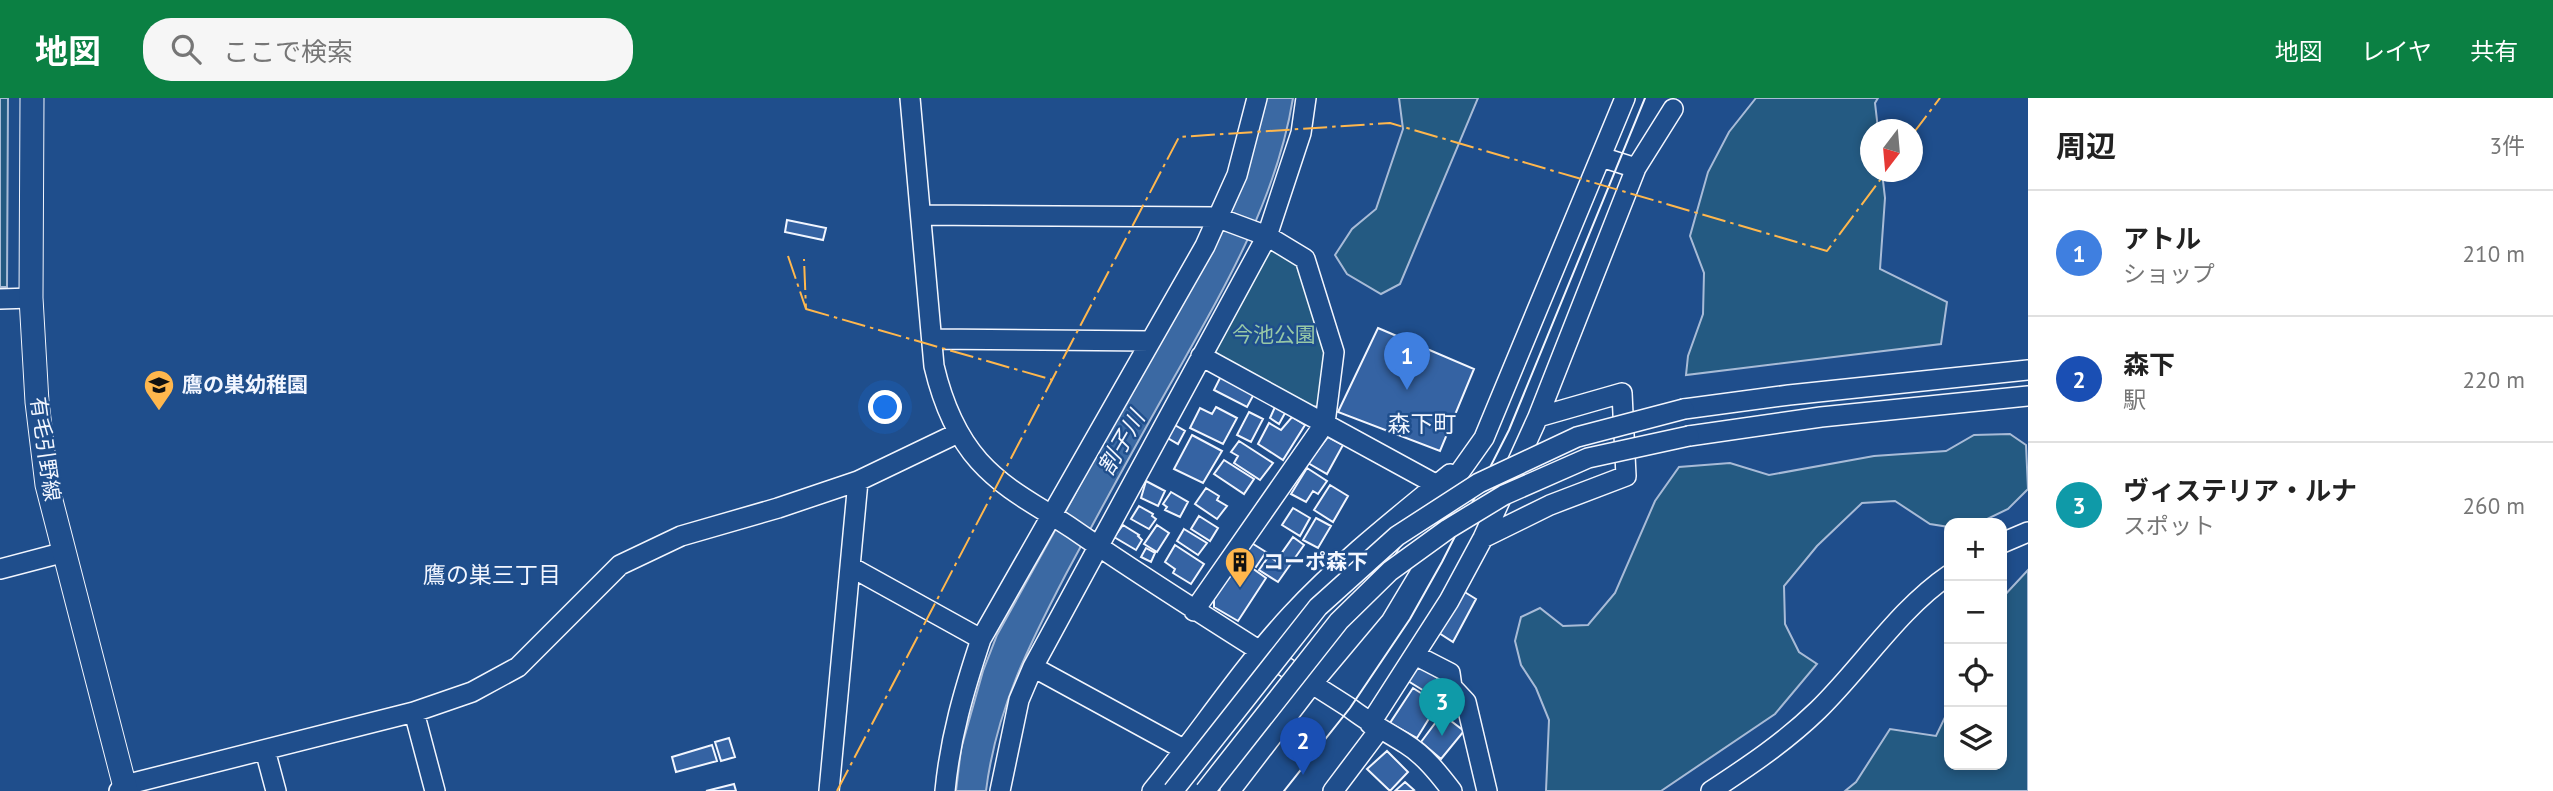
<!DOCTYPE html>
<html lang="ja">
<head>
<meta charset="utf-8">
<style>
	body { margin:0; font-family:"PT Sans","Noto Sans JP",sans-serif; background:#f6f6f6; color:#222 }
	.controls { position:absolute; right:21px; bottom:21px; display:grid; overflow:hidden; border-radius:14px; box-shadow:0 4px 10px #0003 }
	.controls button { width:63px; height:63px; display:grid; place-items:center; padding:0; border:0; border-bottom:2px solid #e0e0e0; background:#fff; color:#222; font:35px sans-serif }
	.compass { position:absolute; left:1860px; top:21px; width:63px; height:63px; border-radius:50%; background:#fff; box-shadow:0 4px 10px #0003; rotate:196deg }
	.you { position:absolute; left:886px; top:310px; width:24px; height:24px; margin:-18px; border:5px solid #fff; border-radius:50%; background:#1a73e8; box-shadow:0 0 0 10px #1a73e833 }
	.badge { display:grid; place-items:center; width:46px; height:46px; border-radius:50%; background:#0b8043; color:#fff; font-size:23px; font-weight:700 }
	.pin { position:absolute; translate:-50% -58px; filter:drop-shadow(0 2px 4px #0008) }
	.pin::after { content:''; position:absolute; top:37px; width:24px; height:21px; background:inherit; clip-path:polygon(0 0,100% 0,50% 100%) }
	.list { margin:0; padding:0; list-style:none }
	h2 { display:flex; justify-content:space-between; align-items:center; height:91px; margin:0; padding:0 28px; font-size:30px }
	h2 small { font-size:23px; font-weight:400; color:#767676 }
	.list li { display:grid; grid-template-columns:46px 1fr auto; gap:21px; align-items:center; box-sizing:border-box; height:126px; padding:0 28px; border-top:2px solid #e0e0e0 }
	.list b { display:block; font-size:26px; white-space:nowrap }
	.list p { margin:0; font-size:23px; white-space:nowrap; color:#767676 }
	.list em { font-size:23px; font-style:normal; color:#767676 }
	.icon { flex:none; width:38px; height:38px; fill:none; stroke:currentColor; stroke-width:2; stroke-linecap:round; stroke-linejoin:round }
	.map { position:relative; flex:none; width:2028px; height:693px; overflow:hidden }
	header { display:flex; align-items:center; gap:42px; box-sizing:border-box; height:98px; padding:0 35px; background:#0b8043; color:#fff }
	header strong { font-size:33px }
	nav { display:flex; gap:38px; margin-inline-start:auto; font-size:24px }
	.search { width:490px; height:63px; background:#f6f6f6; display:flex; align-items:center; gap:18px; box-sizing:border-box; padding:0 24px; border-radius:28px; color:#767676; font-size:26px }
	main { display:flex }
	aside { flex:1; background:#fff }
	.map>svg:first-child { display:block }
	.green { fill:#245a82; stroke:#a8bbd7; stroke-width:2 }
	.water { fill:#3b69a3; stroke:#a8bbd7; stroke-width:2 }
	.building { fill:#3563a3; stroke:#f2f6ff; stroke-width:2 }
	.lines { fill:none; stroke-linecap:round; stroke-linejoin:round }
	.minor-casing { stroke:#f2f6ff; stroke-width:22 }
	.major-casing { stroke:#f2f6ff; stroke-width:25 }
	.minor { stroke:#1f4e8c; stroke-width:19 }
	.major { stroke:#1f4e8c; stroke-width:23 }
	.tram { stroke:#f2f6ff; stroke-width:2 }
	.minor-bridge-casing { stroke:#f2f6ff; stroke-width:22; stroke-linecap:butt }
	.minor-bridge { stroke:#1f4e8c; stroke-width:19 }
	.power { stroke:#ffb74d; stroke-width:2; stroke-dasharray:24 5 3.5 5; stroke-linecap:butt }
	.labels { text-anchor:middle; stroke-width:5; stroke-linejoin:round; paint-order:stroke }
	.park-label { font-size:21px; fill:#97c8a6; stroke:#1f4e8c }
	.poi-label { font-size:21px; font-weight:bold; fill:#f2f6ff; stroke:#1f4e8c; text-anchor:start }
	.street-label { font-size:21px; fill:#f2f6ff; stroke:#1f4e8c }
	.neighbourhood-label { font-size:23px; fill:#f2f6ff; stroke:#1f4e8c }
	.water-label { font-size:23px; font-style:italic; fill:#f2f6ff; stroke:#1f4e8c }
</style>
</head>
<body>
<header>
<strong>地図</strong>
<div class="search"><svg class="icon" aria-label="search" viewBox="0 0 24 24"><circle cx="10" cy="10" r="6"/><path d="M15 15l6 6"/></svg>ここで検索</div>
<nav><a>地図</a><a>レイヤ</a><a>共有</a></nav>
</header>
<main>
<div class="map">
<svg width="2028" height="693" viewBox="0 0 2028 693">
	<rect width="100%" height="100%" fill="#1f4e8c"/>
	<path class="green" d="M0,0H8L7,189H0Z
		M1399,0H1478L1400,186L1381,196L1347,176L1335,157L1352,131L1376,111L1403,31Z
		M1756,0H1878L1875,5L1878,31L1870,32V74H1882L1885,100L1880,171L1947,204L1941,246L1686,277L1688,258L1703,216L1704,175L1690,138L1708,74L1729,34Z
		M1273,152L1295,162L1327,245L1319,308L1310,309L1217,258L1214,251L1266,154Z
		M2010,336L2026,347L2028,391L2008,411L1979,425H1949V429L1930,426L1895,403L1862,405L1817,448L1784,488L1785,526L1799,554L1817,566L1775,616L1661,693H1546L1549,622L1536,590L1521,567L1515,543L1521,519L1540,510L1563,528L1588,527L1615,495L1655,403L1679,369L1730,365L1769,377L1874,358L1946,353L1974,337Z
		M2028,472V693H1845L1856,684L1890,631L1936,638L1949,611V667H2002V500Z"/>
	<path class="water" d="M1266,0H1293C1277,100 1225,189 1176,276C1138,343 1102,409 1066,476C1029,547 996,612 986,693H956L961,651L983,573L997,537L1073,400L1250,63Z"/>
	<path class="building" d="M787,122L826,130L823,142L785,134Z
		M1378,230L1474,271L1440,353L1338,314Z
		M1221,278L1254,296L1247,309L1214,292Z
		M1216,309L1237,320L1223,346L1190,330L1200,310L1212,316Z
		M1275,309L1285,315L1279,326L1270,320Z
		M1249,314L1263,321L1251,344L1237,337Z
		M1292,319L1305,327L1283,362L1258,346L1269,325L1281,332Z
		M1173,326L1185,333L1178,346L1166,339Z
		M1192,337L1222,353L1203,385L1174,371Z
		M1328,339L1343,347L1327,376L1308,365Z
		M1239,343L1273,365L1260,382L1234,365L1238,358L1231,354Z
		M1224,362L1254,381L1244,396L1214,376Z
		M1307,370L1327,383L1318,396L1313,393L1306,404L1291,396Z
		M1146,383L1165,393L1158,408L1141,400Z
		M1330,387L1348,398L1333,424L1314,412Z
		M1206,390L1219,398L1217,402L1227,408L1217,421L1195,406Z
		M1171,394L1188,404L1180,419L1165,412L1167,409L1163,406Z
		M1139,408L1153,416L1152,418L1156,421L1149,431L1131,421Z
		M1293,410L1310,420L1300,438L1282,427Z
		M1199,418L1218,430L1210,443L1191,431Z
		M1316,420L1331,428L1318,450L1303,442Z
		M1123,427L1139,437L1138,438L1142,442L1136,452L1114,439Z
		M1157,427L1169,435L1157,454L1144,446Z
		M1184,431L1207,445L1198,457L1177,443Z
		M1293,439L1304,447L1278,484L1259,472L1269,458L1276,463Z
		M1250,444L1266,454L1256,469L1241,460Z
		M1175,447L1204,466L1191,486L1173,475L1175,471L1165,464Z
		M1146,450L1155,455L1151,464L1141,459Z
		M1245,465L1266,480L1238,523L1214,509V501L1236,467Z
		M1463,493L1476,501L1453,544L1439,535Z
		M1418,567L1439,581L1429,596L1408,583Z
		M1413,590L1438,606L1417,640L1390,625Z
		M1442,616L1464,633L1441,661L1421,644Z
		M729,640L735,659L721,663L715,644Z
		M712,647L717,663L676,674L672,659Z
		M1387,653L1408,674L1390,693L1367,671Z
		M1405,684L1414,692L1412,693H1395Z
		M734,686L736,693H706Z"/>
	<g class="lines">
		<g class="minor-casing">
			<path id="minor" d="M910,0L934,268C942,302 955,336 979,363C1007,394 1039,408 1073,431C1164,494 1258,551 1350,610C1368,624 1387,634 1406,646C1424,657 1439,676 1452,693
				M1601,59L1636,70
				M922,117L1216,119L1267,138L1305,161L1334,254L1325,325L1194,513
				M0,201L31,200
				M932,241L1150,243
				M1201,258L1437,387
				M1684,311L1789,297L2028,272
				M1689,338L1821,319L2028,298
				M1483,440L1550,407L1626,378L1622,295L1538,319
				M2002,445L2028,434
				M851,469L981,541
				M0,471L65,454
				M1415,557L1450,575L1452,589L1466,604L1487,693
				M1033,569L1185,652
				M414,614L435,693
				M1370,626L1449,503L1483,440L1538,319L1636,70L1673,11
				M265,652L276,693
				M119,693L125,687L414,614L472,594L518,569L620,467L681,438L778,410L858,383L958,335
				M829,693L858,383
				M945,693C950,640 964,592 981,541L1205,148L1237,77L1257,0
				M1000,693L1019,602L1033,569L1267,138L1301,35L1306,0
				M1152,693C1199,636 1240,572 1291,517C1339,465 1395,421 1450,376
				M1230,693L1312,586L1374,512L1440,402L1484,340L1625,0
				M1333,693L1379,632
				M1711,693C1749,668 1785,644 1818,612C1862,569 1899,511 1949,477"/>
		</g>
		<g class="major-casing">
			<path id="major" d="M32,0L31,200L37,304L47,387L126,693"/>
		</g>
		<use href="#minor" class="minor"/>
		<use href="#major" class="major"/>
		<path class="tram" d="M1284,693L1350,610L1410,521L1442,464L1509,332L1645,0"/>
		<g class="minor-bridge-casing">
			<path id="minor-bridge" d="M1173,693L1318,509L1397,438L1479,385L1577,339L1684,311
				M1205,693L1339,523L1390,473L1448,431L1504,397L1588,360L1689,338"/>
		</g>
		<use href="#minor-bridge" class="minor-bridge"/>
		<path class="power" d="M1912,37L1940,0
			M788,158L806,211L804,161
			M806,211L1053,282
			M837,693L1179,39L1390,25L1827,153L1886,74"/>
	</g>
	<defs>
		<g id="school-pin" transform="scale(1.575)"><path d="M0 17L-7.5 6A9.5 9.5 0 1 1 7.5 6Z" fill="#ffb74d" stroke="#1f4e8c"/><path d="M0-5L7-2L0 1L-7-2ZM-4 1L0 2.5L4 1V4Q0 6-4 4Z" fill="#111"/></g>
		<g id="building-pin" transform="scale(1.575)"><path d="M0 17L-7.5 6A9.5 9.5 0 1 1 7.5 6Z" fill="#ffb74d" stroke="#1f4e8c"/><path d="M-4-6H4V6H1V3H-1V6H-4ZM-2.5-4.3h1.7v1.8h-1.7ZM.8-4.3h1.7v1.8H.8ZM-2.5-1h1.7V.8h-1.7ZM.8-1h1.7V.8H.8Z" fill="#111"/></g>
	</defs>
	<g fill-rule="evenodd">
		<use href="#school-pin" x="159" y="287"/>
		<use href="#building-pin" x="1240" y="464"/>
	</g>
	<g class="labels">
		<g class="park-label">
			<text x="1274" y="244">今池公園</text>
		</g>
		<g class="poi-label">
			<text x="182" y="294">鷹の巣幼稚園</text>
			<text x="1263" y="471">コーポ森下</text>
		</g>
		<g class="street-label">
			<text transform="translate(45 351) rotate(82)" y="7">有毛引野線</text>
		</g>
		<g class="neighbourhood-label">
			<text x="1422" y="334">森下町</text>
			<text x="492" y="485">鷹の巣三丁目</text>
		</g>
		<g class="water-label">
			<text transform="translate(1121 345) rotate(-60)" y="8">割子川</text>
		</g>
	</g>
</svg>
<div class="controls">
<button>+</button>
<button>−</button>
<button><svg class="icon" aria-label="locate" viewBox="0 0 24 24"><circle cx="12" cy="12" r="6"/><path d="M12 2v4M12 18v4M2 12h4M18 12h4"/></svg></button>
<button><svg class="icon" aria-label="layers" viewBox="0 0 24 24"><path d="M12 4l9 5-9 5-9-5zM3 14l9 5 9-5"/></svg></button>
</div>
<svg class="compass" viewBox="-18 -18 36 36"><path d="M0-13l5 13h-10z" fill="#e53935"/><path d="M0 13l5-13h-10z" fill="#767676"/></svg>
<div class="you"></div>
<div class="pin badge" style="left:1407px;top:292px;background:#3f7fe0">1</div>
<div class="pin badge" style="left:1303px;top:677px;background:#1a4fb4">2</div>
<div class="pin badge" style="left:1442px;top:638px;background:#0f9aa8">3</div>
</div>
<aside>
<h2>周辺<small>3件</small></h2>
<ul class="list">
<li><span class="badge" style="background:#3f7fe0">1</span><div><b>アトル</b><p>ショップ</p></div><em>210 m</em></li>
<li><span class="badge" style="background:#1a4fb4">2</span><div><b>森下</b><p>駅</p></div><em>220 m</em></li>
<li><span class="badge" style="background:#0f9aa8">3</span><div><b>ヴィステリア・ルナ</b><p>スポット</p></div><em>260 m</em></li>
</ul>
</aside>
</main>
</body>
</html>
